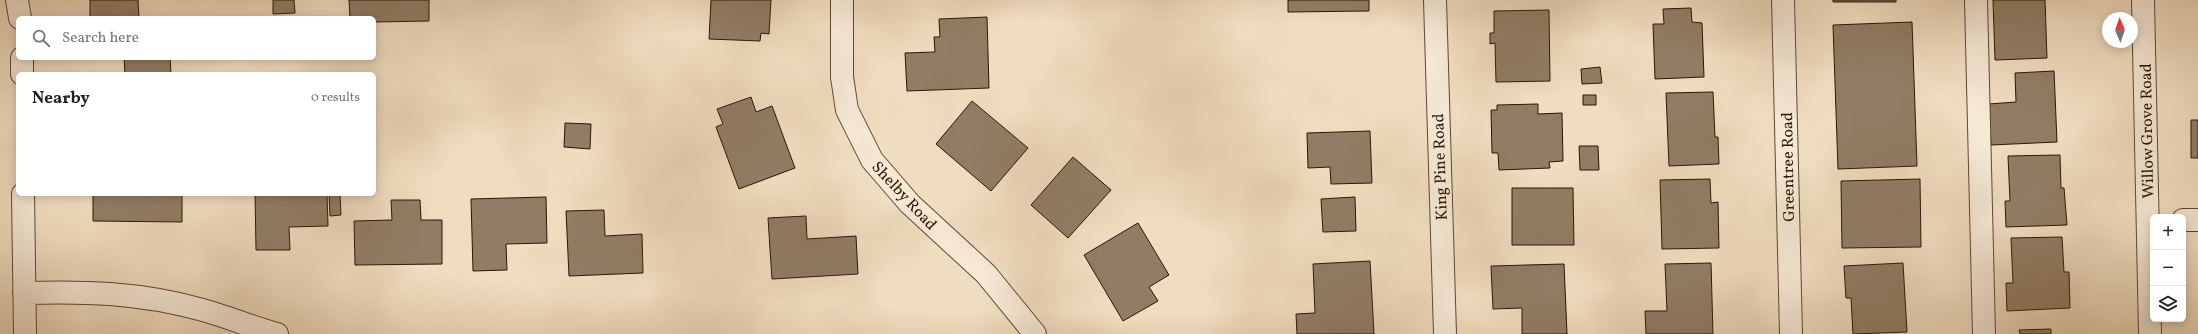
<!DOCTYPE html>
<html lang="en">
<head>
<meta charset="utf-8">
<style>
	body { margin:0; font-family:Vollkorn,serif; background:#f6f6f6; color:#202124 }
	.controls { position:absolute; right:12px; bottom:12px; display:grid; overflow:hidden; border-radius:6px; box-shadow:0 2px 10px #0003 }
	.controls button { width:36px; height:36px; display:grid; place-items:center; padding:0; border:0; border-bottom:1px solid #e0e0e0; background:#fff; color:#202124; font:20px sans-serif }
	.compass { position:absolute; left:2102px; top:12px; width:36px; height:36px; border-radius:50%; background:#fff; box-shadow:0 2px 10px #0003; rotate:358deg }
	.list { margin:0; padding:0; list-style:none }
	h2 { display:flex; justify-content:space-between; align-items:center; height:52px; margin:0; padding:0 16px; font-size:17px }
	h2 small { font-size:13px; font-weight:400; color:#757577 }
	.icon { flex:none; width:22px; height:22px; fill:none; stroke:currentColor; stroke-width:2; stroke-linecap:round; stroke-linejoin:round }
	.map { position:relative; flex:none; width:2198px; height:334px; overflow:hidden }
	.search { position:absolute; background:#fff; box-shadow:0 2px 10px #0003; left:16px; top:16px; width:360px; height:44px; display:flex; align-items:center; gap:10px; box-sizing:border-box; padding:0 14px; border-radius:6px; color:#757577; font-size:15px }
	.panel { position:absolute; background:#fff; box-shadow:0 2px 10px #0003; left:16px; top:72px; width:360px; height:124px; border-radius:6px }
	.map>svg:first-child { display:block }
	.building { fill:#917d65; stroke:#2a1704 }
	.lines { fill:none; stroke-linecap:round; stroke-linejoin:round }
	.minor-casing { stroke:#5c4833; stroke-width:24 }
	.minor { stroke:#f5e8d5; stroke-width:22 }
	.labels { text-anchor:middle; stroke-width:3; stroke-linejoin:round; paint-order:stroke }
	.street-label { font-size:16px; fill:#2a1704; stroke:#f5e8d5 }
</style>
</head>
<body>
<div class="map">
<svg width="2198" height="334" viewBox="0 0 2198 334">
	<rect width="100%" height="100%" fill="#f0dcbf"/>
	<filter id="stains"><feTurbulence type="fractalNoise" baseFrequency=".005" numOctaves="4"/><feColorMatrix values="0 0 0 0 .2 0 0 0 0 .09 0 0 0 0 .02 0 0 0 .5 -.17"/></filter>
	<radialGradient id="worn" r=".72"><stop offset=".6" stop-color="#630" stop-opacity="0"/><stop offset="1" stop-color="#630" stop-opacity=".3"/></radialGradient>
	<path class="building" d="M90,0H138L139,18H90Z
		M273,0H294L295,13L273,14Z
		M349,0H429V21L374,22V18H350Z
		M711,0H771L769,34L761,33L760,41L709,39Z
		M1288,0H1369V11L1288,12Z
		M1833,0H1896V2H1833Z
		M1993,0H2045L2047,58L1995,60Z
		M1691,8L1692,22L1702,23L1704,77L1655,79L1653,24H1664L1663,9Z
		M1549,10L1550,81L1496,82L1495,43L1490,44V33H1494V11Z
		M987,17L989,88L907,91L905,53L935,52L934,37H940L939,19Z
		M1912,22L1917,166L1838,169L1833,25Z
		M124,58H170L171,74H125Z
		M1600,67L1602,83L1582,84L1581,69Z
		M2054,71L2057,142L1991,145L1989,104L2016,102L2015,73Z
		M1713,92L1715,137H1718L1719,164L1669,166L1666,93Z
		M1583,95H1596V105H1583Z
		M751,97L756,112L772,106L795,168L739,189L716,127L723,124L717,109Z
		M972,101L1028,148L991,191L936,144Z
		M1538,104V114L1562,113L1563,161L1549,162L1550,168L1499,170L1498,153H1492L1491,110H1497V105Z
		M2191,120H2198V158H2191Z
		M565,123L591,124L590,149L564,147Z
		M1370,131L1372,183L1331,184L1330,167L1308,168L1307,133Z
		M1579,146H1598L1599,170H1580Z
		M2060,155L2061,188H2064L2067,225L2006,227L2005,201H2010L2008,156Z
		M1073,157L1111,190L1068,238L1031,205Z
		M1710,179L1711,203L1718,202L1719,248L1662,249L1660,180Z
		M1920,179L1921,247L1842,248L1841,181Z
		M1512,188H1573L1574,245H1512Z
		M93,194H182V222L93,221Z
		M255,194H327L328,226L289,227L290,250H256Z
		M329,194H340L341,215L330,216Z
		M546,197L547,243L506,244L507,270L473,271L471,199Z
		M1355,197L1356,231L1323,232L1321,199Z
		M391,200H420L421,220H442V264L355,265L354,221L392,220Z
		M604,210L605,236L642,234L643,273L569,276L566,211Z
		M806,216L807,239L856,236L858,274L772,279L768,218Z
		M1138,223L1169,275L1149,287L1158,301L1123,321L1084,255Z
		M2062,237L2064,272H2069L2070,308L2007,311L2006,283H2013L2011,238Z
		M1370,261L1374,334H1297L1296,314L1315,313L1313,264Z
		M1711,263L1713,334H1646L1645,311H1667L1665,264Z
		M1903,263L1907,332L1853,334L1851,298H1846L1844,266Z
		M1564,264L1567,334H1522V308L1493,309L1491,266Z
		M2051,329V334H2020L2019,330Z"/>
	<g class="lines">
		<g class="minor-casing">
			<path id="minor" d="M17,0L20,18
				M842,0V77L847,110L872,160L910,204L986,274L1035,334
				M1435,0L1445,334
				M1783,0L1791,334
				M1976,0L1984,334
				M2143,0L2150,334
				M22,58V74
				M23,194L25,334
				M2183,220H2198
				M24,293C85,291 141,293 199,309C226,316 251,327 277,334"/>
		</g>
		<use href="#minor" class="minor"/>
	</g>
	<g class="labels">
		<g class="street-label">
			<text transform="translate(2146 131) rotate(-91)" y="6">Willow Grove Road</text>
			<text transform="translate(1439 167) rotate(-92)" y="6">King Pine Road</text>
			<text transform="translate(1787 167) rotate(-91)" y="6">Greentree Road</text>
			<text transform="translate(905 195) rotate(47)" y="6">Shelby Road</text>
		</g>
	</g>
	<rect width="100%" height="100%" filter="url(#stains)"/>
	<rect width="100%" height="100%" fill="url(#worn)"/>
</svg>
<div class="controls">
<button>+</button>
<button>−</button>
<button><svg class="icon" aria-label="layers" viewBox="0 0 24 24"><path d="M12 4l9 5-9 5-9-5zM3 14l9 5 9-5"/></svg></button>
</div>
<svg class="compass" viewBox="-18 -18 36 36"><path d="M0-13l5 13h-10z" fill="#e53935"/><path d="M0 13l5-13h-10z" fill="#757577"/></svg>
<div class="search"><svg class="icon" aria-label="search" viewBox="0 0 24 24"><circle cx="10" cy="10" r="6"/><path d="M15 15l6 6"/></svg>Search here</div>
<section class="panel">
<h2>Nearby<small>0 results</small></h2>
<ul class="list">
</ul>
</section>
</div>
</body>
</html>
